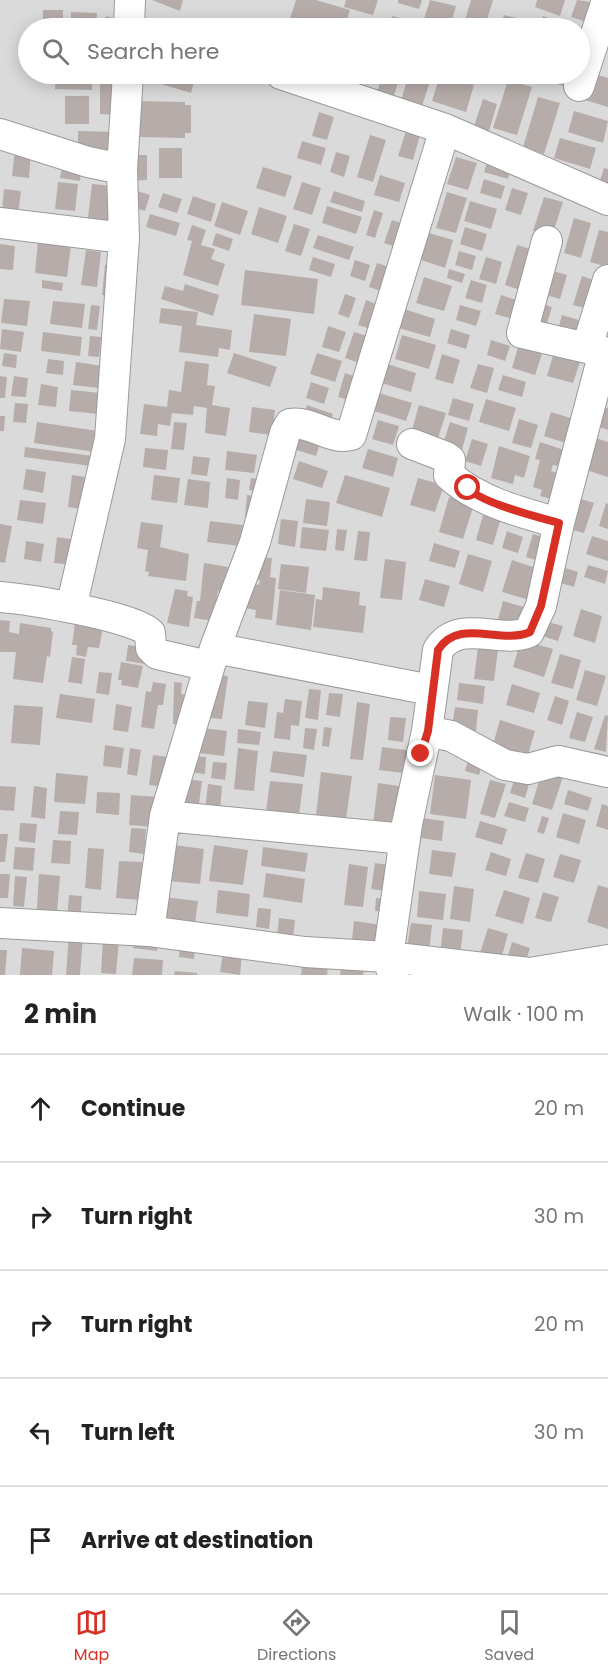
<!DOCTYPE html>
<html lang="en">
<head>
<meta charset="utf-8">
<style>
	body { margin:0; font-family:Poppins,sans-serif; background:#f6f6f6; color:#222 }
	.stop { position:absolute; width:18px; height:18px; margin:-14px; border:4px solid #d93025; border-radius:50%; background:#fff }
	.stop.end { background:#d93025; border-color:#fff; box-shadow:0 2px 6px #0008 }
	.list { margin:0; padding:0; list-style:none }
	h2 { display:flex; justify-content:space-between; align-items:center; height:78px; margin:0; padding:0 24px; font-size:26px }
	h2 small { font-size:20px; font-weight:400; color:#767676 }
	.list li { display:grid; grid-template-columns:39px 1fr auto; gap:18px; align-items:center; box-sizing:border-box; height:108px; padding:0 24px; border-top:2px solid #e0e0e0 }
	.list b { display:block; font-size:22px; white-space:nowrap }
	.list em { font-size:20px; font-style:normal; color:#767676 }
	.icon { flex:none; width:33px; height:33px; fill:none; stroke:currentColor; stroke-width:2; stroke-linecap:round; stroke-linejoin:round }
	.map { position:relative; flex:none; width:608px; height:975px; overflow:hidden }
	.search { position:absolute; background:#fff; box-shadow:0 3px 15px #0003; left:18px; right:18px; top:18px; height:66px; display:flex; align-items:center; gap:15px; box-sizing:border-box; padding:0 21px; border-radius:33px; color:#767676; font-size:22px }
	.sheet { height:618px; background:#fff }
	nav { display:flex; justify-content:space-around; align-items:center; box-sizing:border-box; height:84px; border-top:2px solid #e0e0e0; background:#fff; font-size:16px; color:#767676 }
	nav a { display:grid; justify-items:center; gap:3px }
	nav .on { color:#d93025 }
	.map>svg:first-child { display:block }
	.residential { fill:#dbdada; fill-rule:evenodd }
	.building { fill:#b6adaa }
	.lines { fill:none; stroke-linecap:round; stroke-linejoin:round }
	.minor-casing { stroke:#9a9a9a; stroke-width:32 }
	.minor { stroke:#fff; stroke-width:30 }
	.route { stroke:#d93025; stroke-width:8 }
</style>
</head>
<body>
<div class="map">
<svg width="608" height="975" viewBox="0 0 608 975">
	<rect width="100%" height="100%" fill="#ede9e4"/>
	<path class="residential" d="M0,0H608V975H0ZM28,28H580V74H28Z"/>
	<path class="building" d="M152,0H183L180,11Z
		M296,0H316L350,10L344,28H287Z
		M346,0H378L373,15L344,7Z
		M398,0H422L419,9L398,3Z
		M430,0L456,6L450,27L424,19Z
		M471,0H493L485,26L465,20Z
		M537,0H565L560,16L535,7Z
		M577,0L599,3L593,24L571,17Z
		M43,10H63V28H43Z
		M71,12L97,13L96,28H71Z
		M504,15L517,18L514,28H500Z
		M106,16L123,21L121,28H102Z
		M392,16L414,22L412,28H389Z
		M543,16L565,24L563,28H539Z
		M587,72L608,78V107L578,98Z
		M56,74H92V90L55,89Z
		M154,74H196L191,93L151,81Z
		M332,74H377L375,82L354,76L353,80Z
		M383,74H401L393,98L377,92Z
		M409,74L432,75L422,106L401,100Z
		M525,74H570L566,87Z
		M440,75L474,85L466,112L432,101Z
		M100,80H121L120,115L100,114Z
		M508,80L532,87L517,135L493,128Z
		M65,96H89V124H65Z
		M538,97L560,103L544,154L523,147Z
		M483,99L497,104L488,134L473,129Z
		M137,101L185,102V105H191V133H185V138L137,137Z
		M574,111L608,121L603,143L568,132Z
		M319,112L334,117L327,140L312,136Z
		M78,131L116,132V158L78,157Z
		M406,131L420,135L413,160L398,156Z
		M370,135L386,140L373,182L357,177Z
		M560,138L596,148L590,169L554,158Z
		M302,141L326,148L321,165L297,158Z
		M159,148H182V178H159Z
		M15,150L31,152L29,178L12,176Z
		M336,152L350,156L344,177L330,172Z
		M132,155H147V180L131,181Z
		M456,157L477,163L468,190L447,184Z
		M488,159L512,166L508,179L484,172Z
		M63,160L82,162L80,181L60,178Z
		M263,167L292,176L285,197L256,188Z
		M604,168L608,169V187L599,184Z
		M380,175L405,183L399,202L374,195Z
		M484,179L505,186L501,199L480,193Z
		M58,182L78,184L75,211L55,209Z
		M302,182L321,188L312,215L293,209Z
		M92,184L112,186L107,229L87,226Z
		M512,188L528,193L521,215L505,210Z
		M4,189L21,191L17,223L1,221Z
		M131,189L150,195L145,211L125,205Z
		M334,191L365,201L362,212L330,202Z
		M447,192L467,198L456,233L436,228Z
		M163,193L182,199L177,213L158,207Z
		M193,196L216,204L211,222L187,214Z
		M544,197L563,202L552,236L533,231Z
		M470,201L497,209L491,229L464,221Z
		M222,202L248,211L240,235L214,226Z
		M327,206L362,217L356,234L322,223Z
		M259,207L287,216L278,243L251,234Z
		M374,210L383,213L375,238L366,235Z
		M150,214L180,223L176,236L146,227Z
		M574,218L591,223L581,258L564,253Z
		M392,220L407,225L399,248L384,243Z
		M294,224L310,229L301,256L285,251Z
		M192,225L206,230L201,245L215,249L211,259L225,264L218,286L183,275L192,241L187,240Z
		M465,227L487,234L482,251L460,244Z
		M599,230L608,232V267L590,262Z
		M216,233L233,239L229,251L212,245Z
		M429,233L453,240L445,268L421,260Z
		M318,235L354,247L349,260L313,248Z
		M38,241L71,245L67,277L35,273Z
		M0,244L15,246L13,270L0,269Z
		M517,245L541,252L529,293L505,285Z
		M86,250L101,252L97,287L81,285Z
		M459,251L476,256L472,270L455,265Z
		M313,257L335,264L331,277L309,270Z
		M486,257L502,262L496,284L479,279Z
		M355,260L370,265L365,281L350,276Z
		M377,263L398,270L390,294L369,287Z
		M105,265L118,266L114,297L102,295Z
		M543,268L567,275L560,299L535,292Z
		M449,269L465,274L462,283L447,278Z
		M245,270L318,279L314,314L241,305Z
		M582,276L596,281L588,309L573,305Z
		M424,277L452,286L444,311L416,303Z
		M42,280L63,283L62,291L42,288Z
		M471,280L487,285L482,303L465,298Z
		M185,284L219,295L213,316L161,299L165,286L183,291Z
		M345,294L356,298L349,318L338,314Z
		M501,295L522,302L516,320L495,314Z
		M4,299L30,301L27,326L1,323Z
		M366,300L379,305L371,329L358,325Z
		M53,301L85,304L82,328L50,324Z
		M535,301L552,307L544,333Z
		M91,305L100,306L97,330L88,329Z
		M460,305L481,311L476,326L456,320Z
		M398,307L435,319L430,337L392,326Z
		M161,308L198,312L196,325L232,330L230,350L219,348L218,357L179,352L182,326L159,323Z
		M254,314L291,319L286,356L249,352Z
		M562,315L589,323L584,341L557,333Z
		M328,326L346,332L339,352L322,347Z
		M2,329L24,332L21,352L0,349Z
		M451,329L470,335L466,349L447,343Z
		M43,332L82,337L80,356L41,351Z
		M354,332L376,339L368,366L345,358Z
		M402,335L436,345L429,369L395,359Z
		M90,336L101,337L99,357L88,356Z
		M491,340L510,346L505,361L487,355Z
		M520,341L544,348L535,375L512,368Z
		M556,345L583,353L573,383L547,376Z
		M4,353L17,355L16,368L2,366Z
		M234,353L277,367L270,387L227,373Z
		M317,353L342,361L335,382L310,374Z
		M442,354L460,360L453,384L435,379Z
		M48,359L64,361L63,375L46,373Z
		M185,361L209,364L207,385L215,386L212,405L230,408L226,436L205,433L207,408L194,406L193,415L172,413L170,426L158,424L157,436L140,434L144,404L167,407L169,390L181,392Z
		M378,361L416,373L411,392L372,380Z
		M76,362L109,367L107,389L73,385Z
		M478,364L494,368L487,393L470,388Z
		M345,373L359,378L352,401L338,397Z
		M503,375L526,382L522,397L498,390Z
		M0,376L7,377L5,398H0Z
		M14,376L28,378L26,397L11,396Z
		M311,382L329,388L324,404L306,398Z
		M41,384L58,387L56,407L38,405Z
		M71,390L101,393L98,414L69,411Z
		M379,393L412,403L406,421L374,411Z
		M453,398L474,404L469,421L448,415Z
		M486,399L516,408L509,431L479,422Z
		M15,403L28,404L26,423L13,422Z
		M307,405L333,414L328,430L301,422Z
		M419,405L446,413L438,438L412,430Z
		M602,406L608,408V430L596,426Z
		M252,407L275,410L272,435L249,432Z
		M551,412L577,420L569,444L544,436Z
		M0,416H5L4,431H0Z
		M519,419L538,425L531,448L512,443Z
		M378,420L399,426L393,445L372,439Z
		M37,422L98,431L95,452L34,443Z
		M174,422L187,423L184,450L171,449Z
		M450,422L468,428L461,453L442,447Z
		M297,426L323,434L316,456L290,448Z
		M593,437L608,442V477L583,469Z
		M472,439L488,444L481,466L465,461Z
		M540,442L564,450L559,466L553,465L551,471L564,475L563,502L540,496L542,490L533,487L540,460L535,459Z
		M499,446L530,456L524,478L515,475L513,484L491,478Z
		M25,447L101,457L99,467L24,457Z
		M145,448L168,450L166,470L143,467Z
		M368,449L398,458L393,477L362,468Z
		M227,451L257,455L254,473L225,470Z
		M193,456L210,458L207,476L191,474Z
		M299,461L328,471L322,488L293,479Z
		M26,469L46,472L43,493L23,489Z
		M72,475L93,478L88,510L68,507Z
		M154,475L180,478L177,503L151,500Z
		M345,475L390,488L382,517L336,503Z
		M227,478L240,480L238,500L225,498Z
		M251,478L264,480L262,492L249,490Z
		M418,478L444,485L435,512L410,505Z
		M188,479L210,482L208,508L184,505Z
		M247,495L263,497L260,518L245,516Z
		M572,496L594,503L584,533L562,527Z
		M449,497L474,504L463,539L439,532Z
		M306,499L330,502L327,526L303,523Z
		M20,500L46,503L43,524L17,520Z
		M606,503L608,504V529L599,526Z
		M483,515L500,521L493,545L476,540Z
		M281,519L298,521L295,547L278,544Z
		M210,521L250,526L248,547L207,542Z
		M141,522L163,525L160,547L189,554L186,581L148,576L149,572L145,571L148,550L137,548Z
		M0,524L12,526L5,563L0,562Z
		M302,527L329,530L326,551L300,548Z
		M337,529L347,530L344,551L335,550Z
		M358,531L370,532L367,561L354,560Z
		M507,531L523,537L518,553L502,548Z
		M533,534L555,541L548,564L526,557Z
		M592,536L608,541V561L586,554Z
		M57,537L77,540L74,565L54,563Z
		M26,541L44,544L41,562L24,559Z
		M434,543L460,551L455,568L429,561Z
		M468,554L492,561L483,592L459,584Z
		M260,557L272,558L270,577L276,578L272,620L255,618L256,610L240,607L243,582L259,585L260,580H257Z
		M385,559L406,562L402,600L380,598Z
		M512,560L539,569L529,600L502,592Z
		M204,563L228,567L224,592L218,591L216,604L219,622L194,618L197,601H200Z
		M281,564L309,567L306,593L278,589Z
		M588,565L608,571L605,584L584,577Z
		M562,567L578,572L574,587L557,582Z
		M425,579L450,586L444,607L419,600Z
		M323,587L360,592L359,605L366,606L363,633L313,627L316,599L322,600Z
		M175,589L188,591L187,596L193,597L189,627L167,623Z
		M280,590L315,595L311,630L276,625Z
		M503,601L534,610L527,632L497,623Z
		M581,609L602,616L595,643L573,636Z
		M537,619L563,626L558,641L533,633Z
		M0,620L10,621L9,632L19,634L20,623L51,628V631L53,632L50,657L47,656L43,683L13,679L16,652H0Z
		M75,623L103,627L99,648L88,647L86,657L76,655L77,645H72Z
		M479,639L499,641L494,681L474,679Z
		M521,640L553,649L544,677L513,667Z
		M128,645L148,648L146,664L126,661Z
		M560,654L581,660L573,689L551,683Z
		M72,657L85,659L82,684L68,682Z
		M121,662L143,666L138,688L121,685L122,680H118Z
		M585,670L606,676L597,706L576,700Z
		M99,672L112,673L109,695L96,693Z
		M213,674L228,676L222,719L208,718Z
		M153,682L166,684L163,705H158L154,729L141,727L146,691L151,692Z
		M174,682L182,683L181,694L187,695L183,725L173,724Z
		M459,683L485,686L483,704L457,700Z
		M512,684L540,693L534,713L506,705Z
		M309,689L321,690L318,720L305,718Z
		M329,693L343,694L340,717L326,715Z
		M60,694L95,699L92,723L56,718Z
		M555,696L569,701L562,725L547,720Z
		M285,699L302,701L299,726L291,725L290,740L274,738L277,712L283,713Z
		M248,701L268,703L265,728L245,725Z
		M357,702L370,704L363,760L350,759Z
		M116,704L132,707L128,732L113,730Z
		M14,705L43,707L40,745L11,743Z
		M455,707L478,710L476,731L452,728Z
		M577,712L593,717L585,742L569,738Z
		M605,715L608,716L606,752L594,749Z
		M390,717L406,718L403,742L388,740Z
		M500,720L535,731L524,768L489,758Z
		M324,727L332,728L329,747L322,746Z
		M202,728L227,731L224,756L199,753Z
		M305,728L317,729L314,750L303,748Z
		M238,729L261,732L259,745L237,743Z
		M105,745L124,748L121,768L103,766Z
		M382,747L414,751L411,774L379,770Z
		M130,748L141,750L137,776L127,774Z
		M238,748L258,751L254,791L234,789Z
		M273,751L307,755L304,777L270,772Z
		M153,755L176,758L171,788L149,785Z
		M191,756L206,757L205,774L189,772Z
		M469,757L483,761L479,775L465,771Z
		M213,762L227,763L225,780L211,778Z
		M543,768L564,774L552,810L532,804Z
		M321,772L352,776L346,819L316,815Z
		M56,773L88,776L85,804L54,802Z
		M516,774L531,778L525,798L510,793Z
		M435,775L471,780L466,819L430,814Z
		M183,779L202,781L199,804L180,802Z
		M490,780L506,784L495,818L480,814Z
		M270,781L303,784L299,815L266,812Z
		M378,783L407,787L402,828L373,824Z
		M208,784L222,786L220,812L205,810Z
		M0,786L16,787L14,811L0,810Z
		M34,786L47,788L45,819L31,817Z
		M568,790L592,798L588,811L564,804Z
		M97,792L120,793L119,815L96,813Z
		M131,795L158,797L155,827L129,825Z
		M509,802L529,808L525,822L504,816Z
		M602,804L608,806V830L596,826Z
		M60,811L79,812L77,835L58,834Z
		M563,813L586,820L579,844L556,837Z
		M542,816L549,818L544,834L537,832Z
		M422,818L444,821L442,841L420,838Z
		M480,821L507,829L502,845L475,837Z
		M20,823L37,824L35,843L19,841Z
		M131,828L146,829L144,854L129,852Z
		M0,834H8L5,862H0Z
		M53,840L71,841L70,864L51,863Z
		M174,845L204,849L200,884L169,881Z
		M214,845L248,850L243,885L209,881Z
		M15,847L35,848L33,871L13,869Z
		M263,847L308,853L305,872L261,866Z
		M88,848L104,849L101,890L85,888Z
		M432,850L456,853L452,877L429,874Z
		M491,852L511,859L506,876L485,870Z
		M526,853L545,859L538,883L518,878Z
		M560,854L581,860L574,883L553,877Z
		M119,861L142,862L140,900L116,898Z
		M375,863L395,866L392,892L371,889Z
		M349,864L368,867L363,907L344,905Z
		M266,873L305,879L302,903L263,897Z
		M0,874H10L8,898H0Z
		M39,874L60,876L56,925L36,923Z
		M15,876L27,877L24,907L13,906Z
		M598,885L608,888V929L587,922Z
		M454,886L474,889L470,922L450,919Z
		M218,890L250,894L248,917L216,913Z
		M504,890L530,898L523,924L495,916Z
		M419,891L446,894L443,920L417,917Z
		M543,892L559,897L551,922L535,918Z
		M69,895L82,896L80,921L67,920Z
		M164,897L198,901L194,930L160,926Z
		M376,898L396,900L394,913L375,911Z
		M258,908L271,909L269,929L256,927Z
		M279,918L295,920L292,946L276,944Z
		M354,921L382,925L379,953L351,949Z
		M411,923L432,925L429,952L407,947Z
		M443,928L463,930L460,956L440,954Z
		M488,928L508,934L500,963L479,956Z
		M69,934L83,936L80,975H66Z
		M135,934L158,937L157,951L133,948Z
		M103,939L119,941L116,974L101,973Z
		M512,942L530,948L523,971L505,966Z
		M180,943L195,944L194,959L179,957Z
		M22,948L54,951L52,975H20Z
		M0,950H7L5,975H0Z
		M223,952L242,954L240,975L220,972Z
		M134,958L163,960L162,975H132Z
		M303,958L329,961L327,975H301Z
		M341,967L364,970L363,975H340Z
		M175,971L197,973V975H174Z"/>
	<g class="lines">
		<g class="minor-casing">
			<path id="minor" d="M129,28L130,0
				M281,74L445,129
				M579,86L607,0
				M0,134L88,162L122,169L128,74
				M0,223L124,238
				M547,241L522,333L608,353
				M587,347L608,280
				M412,444L446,457L450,460L449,475C477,501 522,513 559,523
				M0,597C26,599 134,616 150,633L151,648L157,654L209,666
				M71,608L110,439L124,238L122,169
				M215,648L431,690
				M427,731L451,736L505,765L528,769L558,761L608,772
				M165,816L215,648L255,542L285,433L290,424C311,420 331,441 351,435L445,129L608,200
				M0,923L149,931L305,952L388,957L530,973L608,960
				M149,931L165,816L405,839
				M393,975L388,957L407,824L427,731L438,650C459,617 500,645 529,632L541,606L559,523L604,352"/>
		</g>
		<use href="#minor" class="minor"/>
	</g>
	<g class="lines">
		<path class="route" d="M421,754L428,731L438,650C459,617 500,645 530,632L541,606L559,523C538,517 481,503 468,488"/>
	</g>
</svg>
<div class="stop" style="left:468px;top:488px"></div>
<div class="stop end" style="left:421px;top:754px"></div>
<div class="search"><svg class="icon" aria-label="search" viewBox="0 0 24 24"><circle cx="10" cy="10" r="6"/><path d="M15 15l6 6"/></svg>Search here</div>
</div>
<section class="sheet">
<h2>2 min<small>Walk · 100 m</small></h2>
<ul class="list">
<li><svg class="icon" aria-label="ahead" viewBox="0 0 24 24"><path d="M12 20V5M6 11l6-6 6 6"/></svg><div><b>Continue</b></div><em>20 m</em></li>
<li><svg class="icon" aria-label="right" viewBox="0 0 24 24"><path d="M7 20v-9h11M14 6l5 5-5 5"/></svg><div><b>Turn right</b></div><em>30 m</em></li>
<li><svg class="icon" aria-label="right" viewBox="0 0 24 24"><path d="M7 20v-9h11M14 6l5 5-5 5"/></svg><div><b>Turn right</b></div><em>20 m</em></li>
<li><svg class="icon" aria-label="left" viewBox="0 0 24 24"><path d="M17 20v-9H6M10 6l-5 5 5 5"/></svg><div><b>Turn left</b></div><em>30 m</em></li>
<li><svg class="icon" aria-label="arrive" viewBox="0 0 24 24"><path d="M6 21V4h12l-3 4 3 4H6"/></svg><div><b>Arrive at destination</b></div></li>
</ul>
</section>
<nav>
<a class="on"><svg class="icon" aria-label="map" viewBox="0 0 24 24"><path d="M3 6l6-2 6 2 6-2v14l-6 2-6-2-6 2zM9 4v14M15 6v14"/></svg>Map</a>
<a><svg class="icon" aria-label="directions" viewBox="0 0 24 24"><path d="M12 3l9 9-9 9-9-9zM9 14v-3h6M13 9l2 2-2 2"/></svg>Directions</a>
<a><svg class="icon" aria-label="saved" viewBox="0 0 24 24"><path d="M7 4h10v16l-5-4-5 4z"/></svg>Saved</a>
</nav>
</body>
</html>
